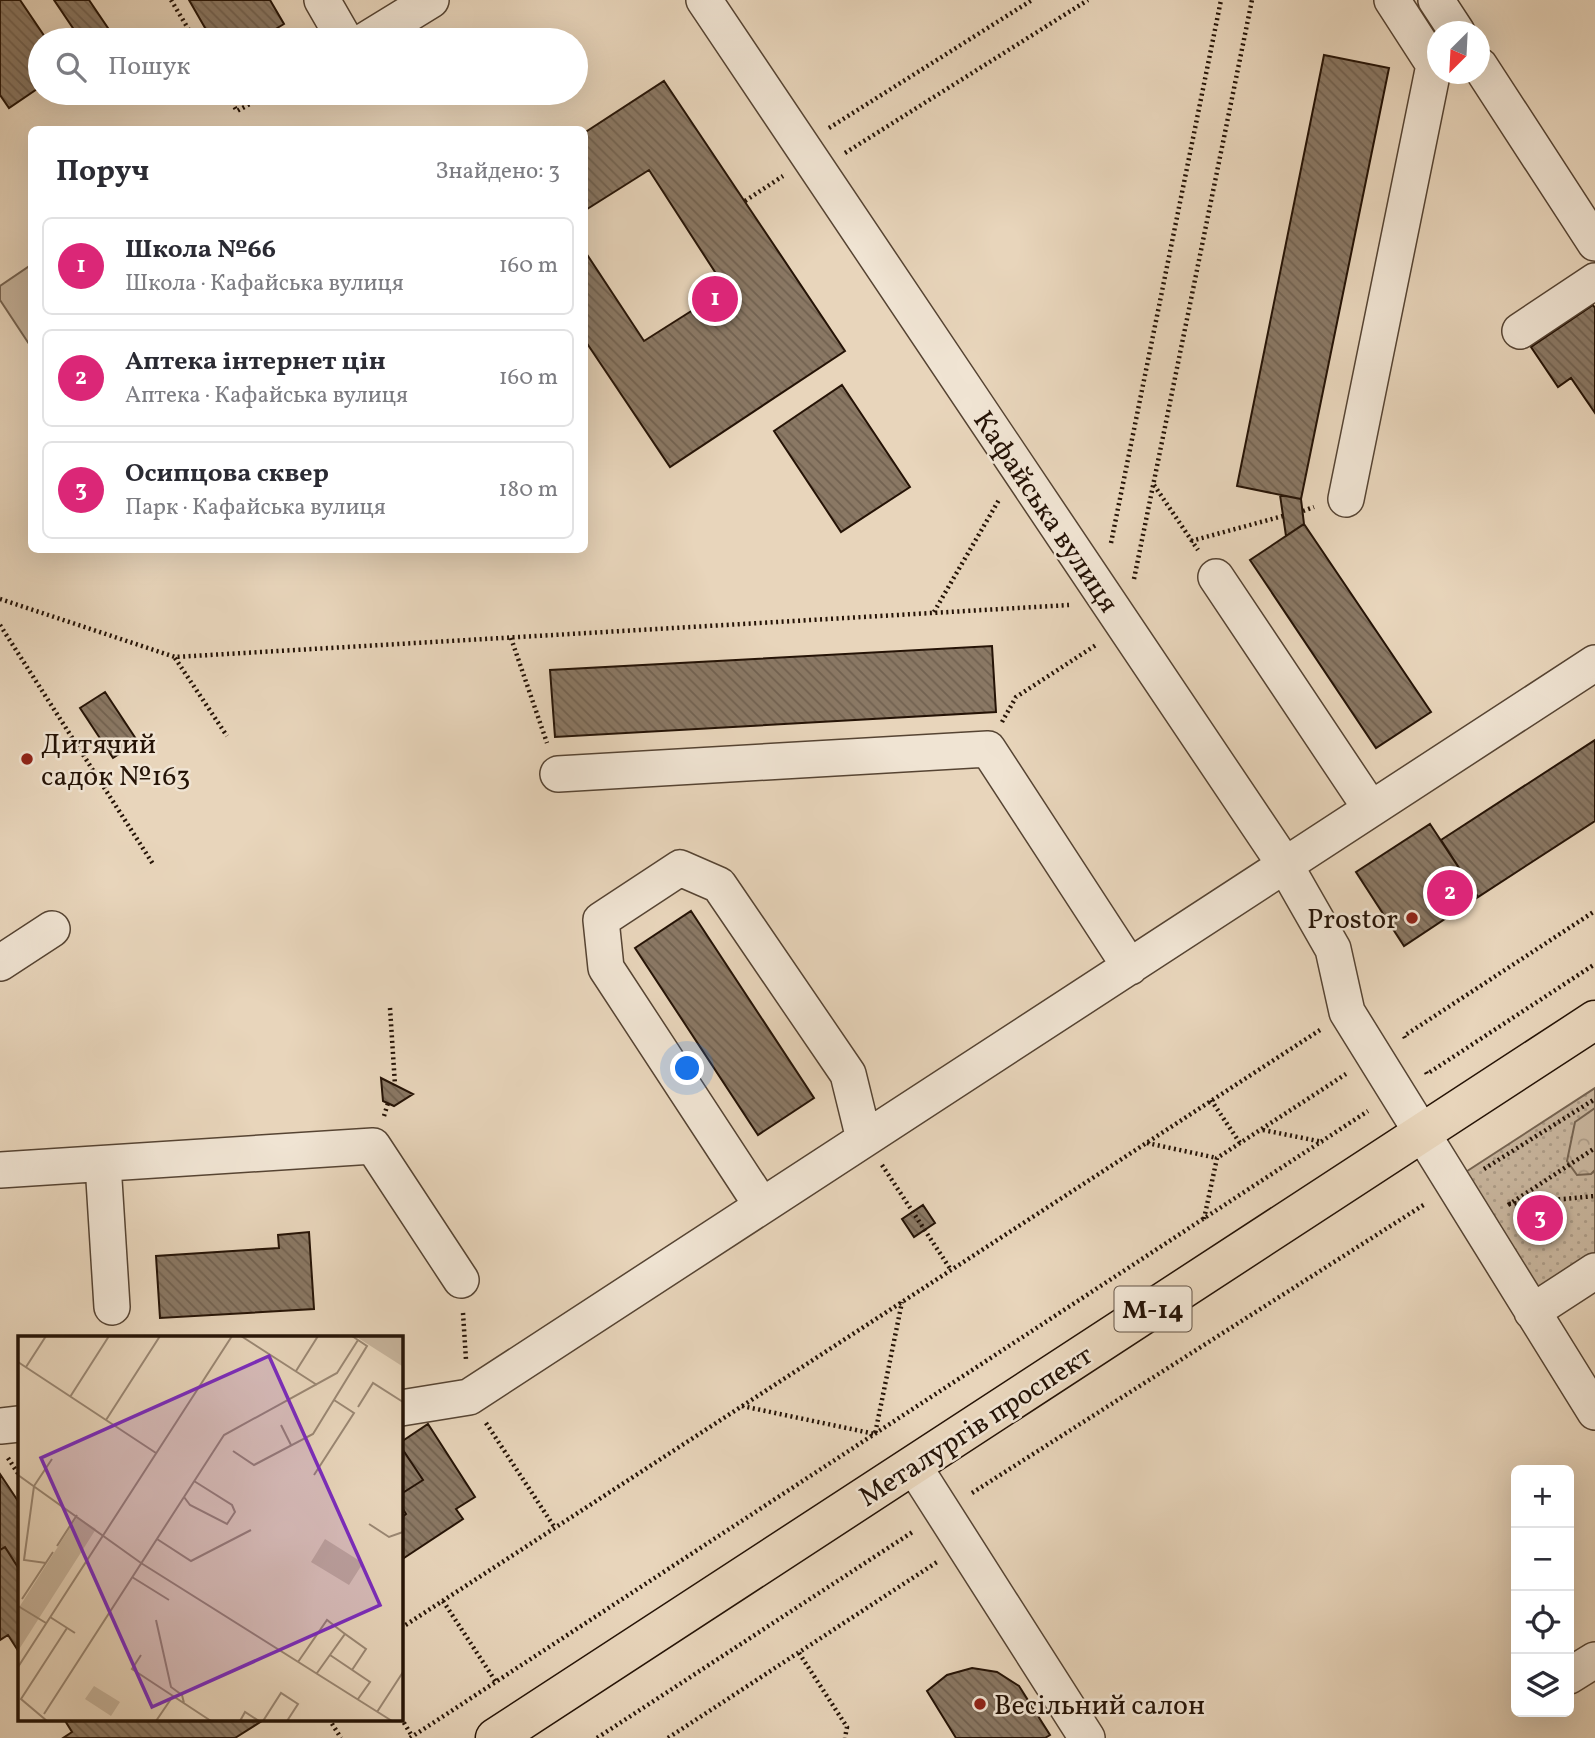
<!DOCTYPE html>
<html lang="uk">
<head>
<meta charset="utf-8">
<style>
	body { margin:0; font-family:Vollkorn,serif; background:#f2f2f3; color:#2b2b33 }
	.controls { position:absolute; right:21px; bottom:21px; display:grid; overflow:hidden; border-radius:10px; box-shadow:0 7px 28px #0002 }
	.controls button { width:63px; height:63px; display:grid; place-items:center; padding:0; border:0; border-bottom:2px solid #e1e1e2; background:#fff; color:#2b2b33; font:35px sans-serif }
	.compass { position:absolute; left:1427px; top:21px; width:63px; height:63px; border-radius:50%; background:#fff; box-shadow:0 7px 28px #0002; rotate:204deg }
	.you { position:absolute; left:688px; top:1069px; width:24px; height:24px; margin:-18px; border:5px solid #fff; border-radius:50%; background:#1a73e8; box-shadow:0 0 0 10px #1a73e833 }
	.badge { display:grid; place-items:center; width:46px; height:46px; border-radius:50%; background:#db2777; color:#fff; font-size:23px; font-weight:700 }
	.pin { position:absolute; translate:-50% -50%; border:4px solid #fff; box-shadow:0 2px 7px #0006 }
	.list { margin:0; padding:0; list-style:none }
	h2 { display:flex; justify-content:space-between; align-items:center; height:91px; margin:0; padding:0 28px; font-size:30px }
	h2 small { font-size:23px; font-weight:400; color:#7c7c81 }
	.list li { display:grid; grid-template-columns:46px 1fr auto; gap:21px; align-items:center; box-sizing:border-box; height:98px; margin:0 14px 14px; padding:0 14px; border:2px solid #e1e1e2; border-radius:10px }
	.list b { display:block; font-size:26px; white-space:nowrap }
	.list p { margin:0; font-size:23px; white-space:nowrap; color:#7c7c81 }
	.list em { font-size:23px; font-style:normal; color:#7c7c81 }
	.icon { flex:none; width:38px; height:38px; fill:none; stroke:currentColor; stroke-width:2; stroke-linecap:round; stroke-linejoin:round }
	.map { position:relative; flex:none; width:1595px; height:1738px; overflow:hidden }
	.search { position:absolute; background:#fff; box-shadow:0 7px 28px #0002; left:28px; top:28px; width:560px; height:77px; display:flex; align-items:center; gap:18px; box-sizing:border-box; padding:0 24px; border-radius:38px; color:#7c7c81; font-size:26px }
	.panel { position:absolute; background:#fff; box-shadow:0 7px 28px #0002; left:28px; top:126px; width:560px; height:427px; border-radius:10px }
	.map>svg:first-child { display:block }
	.grass { fill:url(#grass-dots); stroke:#766451; stroke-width:2 }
	.forest { fill:url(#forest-crowns); stroke:#766451; stroke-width:2 }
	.pitch { fill:#c7b49c; stroke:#766451; stroke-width:2 }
	.building { fill:url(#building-back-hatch); stroke:#251306; stroke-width:2 }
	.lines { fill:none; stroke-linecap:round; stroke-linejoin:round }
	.minor-casing { stroke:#564433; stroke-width:38 }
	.highway-casing { stroke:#251306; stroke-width:41 }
	.path { stroke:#251306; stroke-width:4.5; stroke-dasharray:2 3.5; stroke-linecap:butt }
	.minor { stroke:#f0e4d3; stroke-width:35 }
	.highway { stroke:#e8d5bb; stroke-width:38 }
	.poi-dot { fill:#8f2418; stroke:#f0e4d3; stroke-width:2.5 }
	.labels { text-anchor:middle; stroke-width:5; stroke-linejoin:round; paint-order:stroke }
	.shield { fill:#f0e4d3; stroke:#625244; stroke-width:2 }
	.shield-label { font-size:26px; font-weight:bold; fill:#251306 }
	.street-label { font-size:28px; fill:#251306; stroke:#f0e4d3 }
	.poi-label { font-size:28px; fill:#251306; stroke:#f0e4d3; text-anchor:start }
	.inset-road { fill:none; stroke:#9a8773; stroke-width:2 }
	.view { fill:#7b2cbf; fill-opacity:0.15; stroke:#7b2cbf; stroke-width:3.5 }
	.inset-edge { fill:none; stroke:#251306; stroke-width:3.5 }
</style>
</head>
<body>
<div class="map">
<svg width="1595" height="1738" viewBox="0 0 1595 1738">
	<defs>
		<pattern id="grass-dots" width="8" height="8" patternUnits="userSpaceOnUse" patternTransform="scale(1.75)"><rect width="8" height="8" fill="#c7b49c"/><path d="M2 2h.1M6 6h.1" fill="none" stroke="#ab9a85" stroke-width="1.8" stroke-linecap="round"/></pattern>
		<pattern id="forest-crowns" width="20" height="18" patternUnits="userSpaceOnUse" patternTransform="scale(1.75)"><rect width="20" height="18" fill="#c7b49c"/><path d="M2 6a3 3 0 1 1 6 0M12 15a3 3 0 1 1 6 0" fill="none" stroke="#ab9a85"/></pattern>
		<pattern id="building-back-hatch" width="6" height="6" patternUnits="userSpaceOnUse" patternTransform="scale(1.75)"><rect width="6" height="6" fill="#8a7864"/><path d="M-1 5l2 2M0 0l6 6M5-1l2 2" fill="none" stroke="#716150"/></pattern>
	</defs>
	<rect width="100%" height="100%" fill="#e8d5bb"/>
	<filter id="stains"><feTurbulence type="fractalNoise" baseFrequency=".00286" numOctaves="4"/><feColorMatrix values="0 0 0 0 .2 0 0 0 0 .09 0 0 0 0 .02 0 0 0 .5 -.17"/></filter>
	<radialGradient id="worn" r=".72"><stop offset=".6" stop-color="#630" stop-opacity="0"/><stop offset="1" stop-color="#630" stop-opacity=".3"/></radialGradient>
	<path class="grass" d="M1595,1088V1259L1535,1298L1458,1177Z"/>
	<path class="forest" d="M1595,1108V1170L1591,1174L1577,1175L1567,1161L1575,1122Z"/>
	<path class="pitch" d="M31,265V347L0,300V286Z"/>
	<path class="building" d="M0,0H20L47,40H40V87L9,108L0,95Z
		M54,0H89L114,37L109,40H81Z
		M189,0H270L284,24L257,40H212Z
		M1324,55L1389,68L1301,499L1237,486Z
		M664,81L845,351L670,467L584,339V250L644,341L726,289L649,170L584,211V133Z
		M1593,305L1595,308V413L1571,378L1558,387L1531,347Z
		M842,385L910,487L841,532L774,431Z
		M1280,495L1301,499L1304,524L1286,536Z
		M1304,524L1431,712L1376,748L1250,560Z
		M992,646L996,712L555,737L550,670Z
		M105,692L138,742L113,758L80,708Z
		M1595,740V821L1478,897L1441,840Z
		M1430,824L1478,897L1404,946L1356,872Z
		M691,911L814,1098L758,1135L635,948Z
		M381,1078L413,1094L394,1106L383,1101Z
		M923,1205L935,1223L914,1237L902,1219Z
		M309,1232L314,1309L160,1318L156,1256L279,1248L278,1235Z
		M428,1424L475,1497L456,1509L463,1519L401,1560V1518L406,1514L401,1506V1494L423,1480L401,1447V1442Z
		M401,1447L423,1480L401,1494Z
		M0,1474L18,1501L19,1500V1569L5,1547L0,1550Z
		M5,1547L19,1569V1652L8,1635L0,1640V1550Z
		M972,1668L997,1672L1019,1686L1050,1735L1045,1738H956L927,1691L947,1675Z
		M64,1719H265L235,1738H63L72,1732Z"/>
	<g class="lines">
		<g class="minor-casing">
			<path id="minor" d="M322,0L345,40
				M704,0L1285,865L1333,949L1347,1012L1595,1412
				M1436,0L1457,32
				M366,40L431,0
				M1480,66L1595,243
				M1520,331L1595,281
				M1346,499L1434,65L1392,0
				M1216,577L1371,809
				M558,774L988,749L1130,967
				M0,963L52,929
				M103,1164L112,1307
				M0,1170L373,1146L461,1280
				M762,1206L606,968L601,920L680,868L719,885L848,1074L864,1139
				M1532,1312L1595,1271
				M401,1408L469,1397L1595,663
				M0,1426L19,1424
				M913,1465L1087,1738
				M1569,1676L1595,1660"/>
		</g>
		<g class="highway-casing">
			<path id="highway" d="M495,1738L1595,1020"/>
		</g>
		<path class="path" d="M171,0L195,40
			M226,93L237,111L270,93
			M829,128L1032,0
			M845,153L1088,0
			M745,201L783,176
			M1154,485L1198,550
			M1303,511L1314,507
			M1191,541L1283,516
			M1111,543L1221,0
			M1134,579L1252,0
			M0,599L175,657L1069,605
			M934,612L1000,498
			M0,625L153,864
			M511,638L547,743
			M175,658L227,736
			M1002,722L1016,697L1096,645
			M390,1008L395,1085
			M1405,1038L1404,1036L1595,911
			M1426,1072L1427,1074L1595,964
			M1211,1100L1240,1143
			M384,1116L388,1103
			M1263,1130L1323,1142
			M1147,1143L1217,1158
			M882,1165L951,1270
			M1484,1169L1595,1099
			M1509,1204L1595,1196
			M1508,1205L1595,1148
			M1204,1219L1217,1158L1346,1074
			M463,1313L466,1360
			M742,1406L875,1434L902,1302
			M486,1423L555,1528
			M8,1458L19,1475
			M972,1493L1425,1204
			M443,1601L496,1682
			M401,1628L1320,1030
			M799,1653L847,1727L845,1738
			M401,1718L412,1736
			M329,1719L341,1738
			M410,1738L1368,1111
			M597,1738L914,1531
			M668,1738L937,1562"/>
		<use href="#minor" class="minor"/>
		<use href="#highway" class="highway"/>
	</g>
	<g class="poi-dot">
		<circle cx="27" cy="759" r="7"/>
		<circle cx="1412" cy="918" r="7"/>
		<circle cx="980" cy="1704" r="7"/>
	</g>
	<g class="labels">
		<rect class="shield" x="1114.5" y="1286.5" width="77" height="45" rx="5"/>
		<g class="shield-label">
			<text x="1153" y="1318">М-14</text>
		</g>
		<g class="street-label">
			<text transform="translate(1047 511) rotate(56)" y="10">Кафайська вулиця</text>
			<text transform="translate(975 1425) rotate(-33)" y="10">Металургів проспект</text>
		</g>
		<g class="poi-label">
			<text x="41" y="753">Дитячий<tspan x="41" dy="32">садок №163</tspan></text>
			<text x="1398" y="928" text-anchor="end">Prostor</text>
			<text x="994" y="1714">Весільний салон</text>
		</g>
	</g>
	<g transform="translate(18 1336)">
		<rect width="385" height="385" fill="#e8d5bb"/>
		<path d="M337,0H385V28L384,30ZM59,181L78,193L0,315V273Z" fill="#c7b49c"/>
		<path d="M59,202L65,209L58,220H44V211H53ZM22,246L21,265L10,272L8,264Z" fill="#c7b49c"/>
		<path d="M307,203L345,227L331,249L293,226ZM76,350L102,366L93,380L67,363Z" fill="#c7b49c"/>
		<path class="inset-road" d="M223,0L299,49M0,26L138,117M8,31L28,0M278,35L300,0M52,61L91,0M340,71L355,47L385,66M88,84L142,0M263,89L273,109M215,115L236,129L295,98L349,10L334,0M0,139L123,227L374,385M296,139L336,77L316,64M166,161L172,169L209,188L217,176L214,169L176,145M351,188L371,201L385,196M139,203L173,225L233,194M39,210L59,179M28,227L6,224L16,150L34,123M114,241L151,264M4,263L35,216M0,270L28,287M32,281L57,297M138,284L153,351L164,359L166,367M123,319L114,333L193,385M312,319L352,346L340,363M280,326L309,284L327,298M0,331L214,0M299,337L327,298L348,313L334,334M359,376L385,336M26,378L206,99L319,37L340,4M29,385L3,363L49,292M138,385L155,360M222,385L227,376L241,385M245,385L263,357L280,368L269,385"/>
		<path class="view" d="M251,20L362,269L134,371L23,122Z"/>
		<rect width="385" height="385" class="inset-edge"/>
	</g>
	<rect width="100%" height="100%" filter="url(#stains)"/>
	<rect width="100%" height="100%" fill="url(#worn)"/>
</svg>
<div class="controls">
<button>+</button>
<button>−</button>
<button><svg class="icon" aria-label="locate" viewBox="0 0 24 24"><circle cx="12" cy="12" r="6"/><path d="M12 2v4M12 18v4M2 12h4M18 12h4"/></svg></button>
<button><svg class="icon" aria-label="layers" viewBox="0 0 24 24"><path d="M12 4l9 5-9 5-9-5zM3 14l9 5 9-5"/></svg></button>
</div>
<svg class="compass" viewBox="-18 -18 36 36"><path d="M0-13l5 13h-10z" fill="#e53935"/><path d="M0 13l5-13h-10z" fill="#7c7c81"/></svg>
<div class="you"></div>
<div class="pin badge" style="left:715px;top:299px">1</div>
<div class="pin badge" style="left:1450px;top:893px">2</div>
<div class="pin badge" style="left:1540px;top:1218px">3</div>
<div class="search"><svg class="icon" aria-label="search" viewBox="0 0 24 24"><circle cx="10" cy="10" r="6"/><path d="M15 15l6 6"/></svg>Пошук</div>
<section class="panel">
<h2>Поруч<small>Знайдено: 3</small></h2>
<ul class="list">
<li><span class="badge">1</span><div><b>Школа №66</b><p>Школа · Кафайська вулиця</p></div><em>160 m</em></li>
<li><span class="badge">2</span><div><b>Аптека інтернет цін</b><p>Аптека · Кафайська вулиця</p></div><em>160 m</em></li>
<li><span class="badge">3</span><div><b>Осипцова сквер</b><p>Парк · Кафайська вулиця</p></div><em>180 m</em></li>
</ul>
</section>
</div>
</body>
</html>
